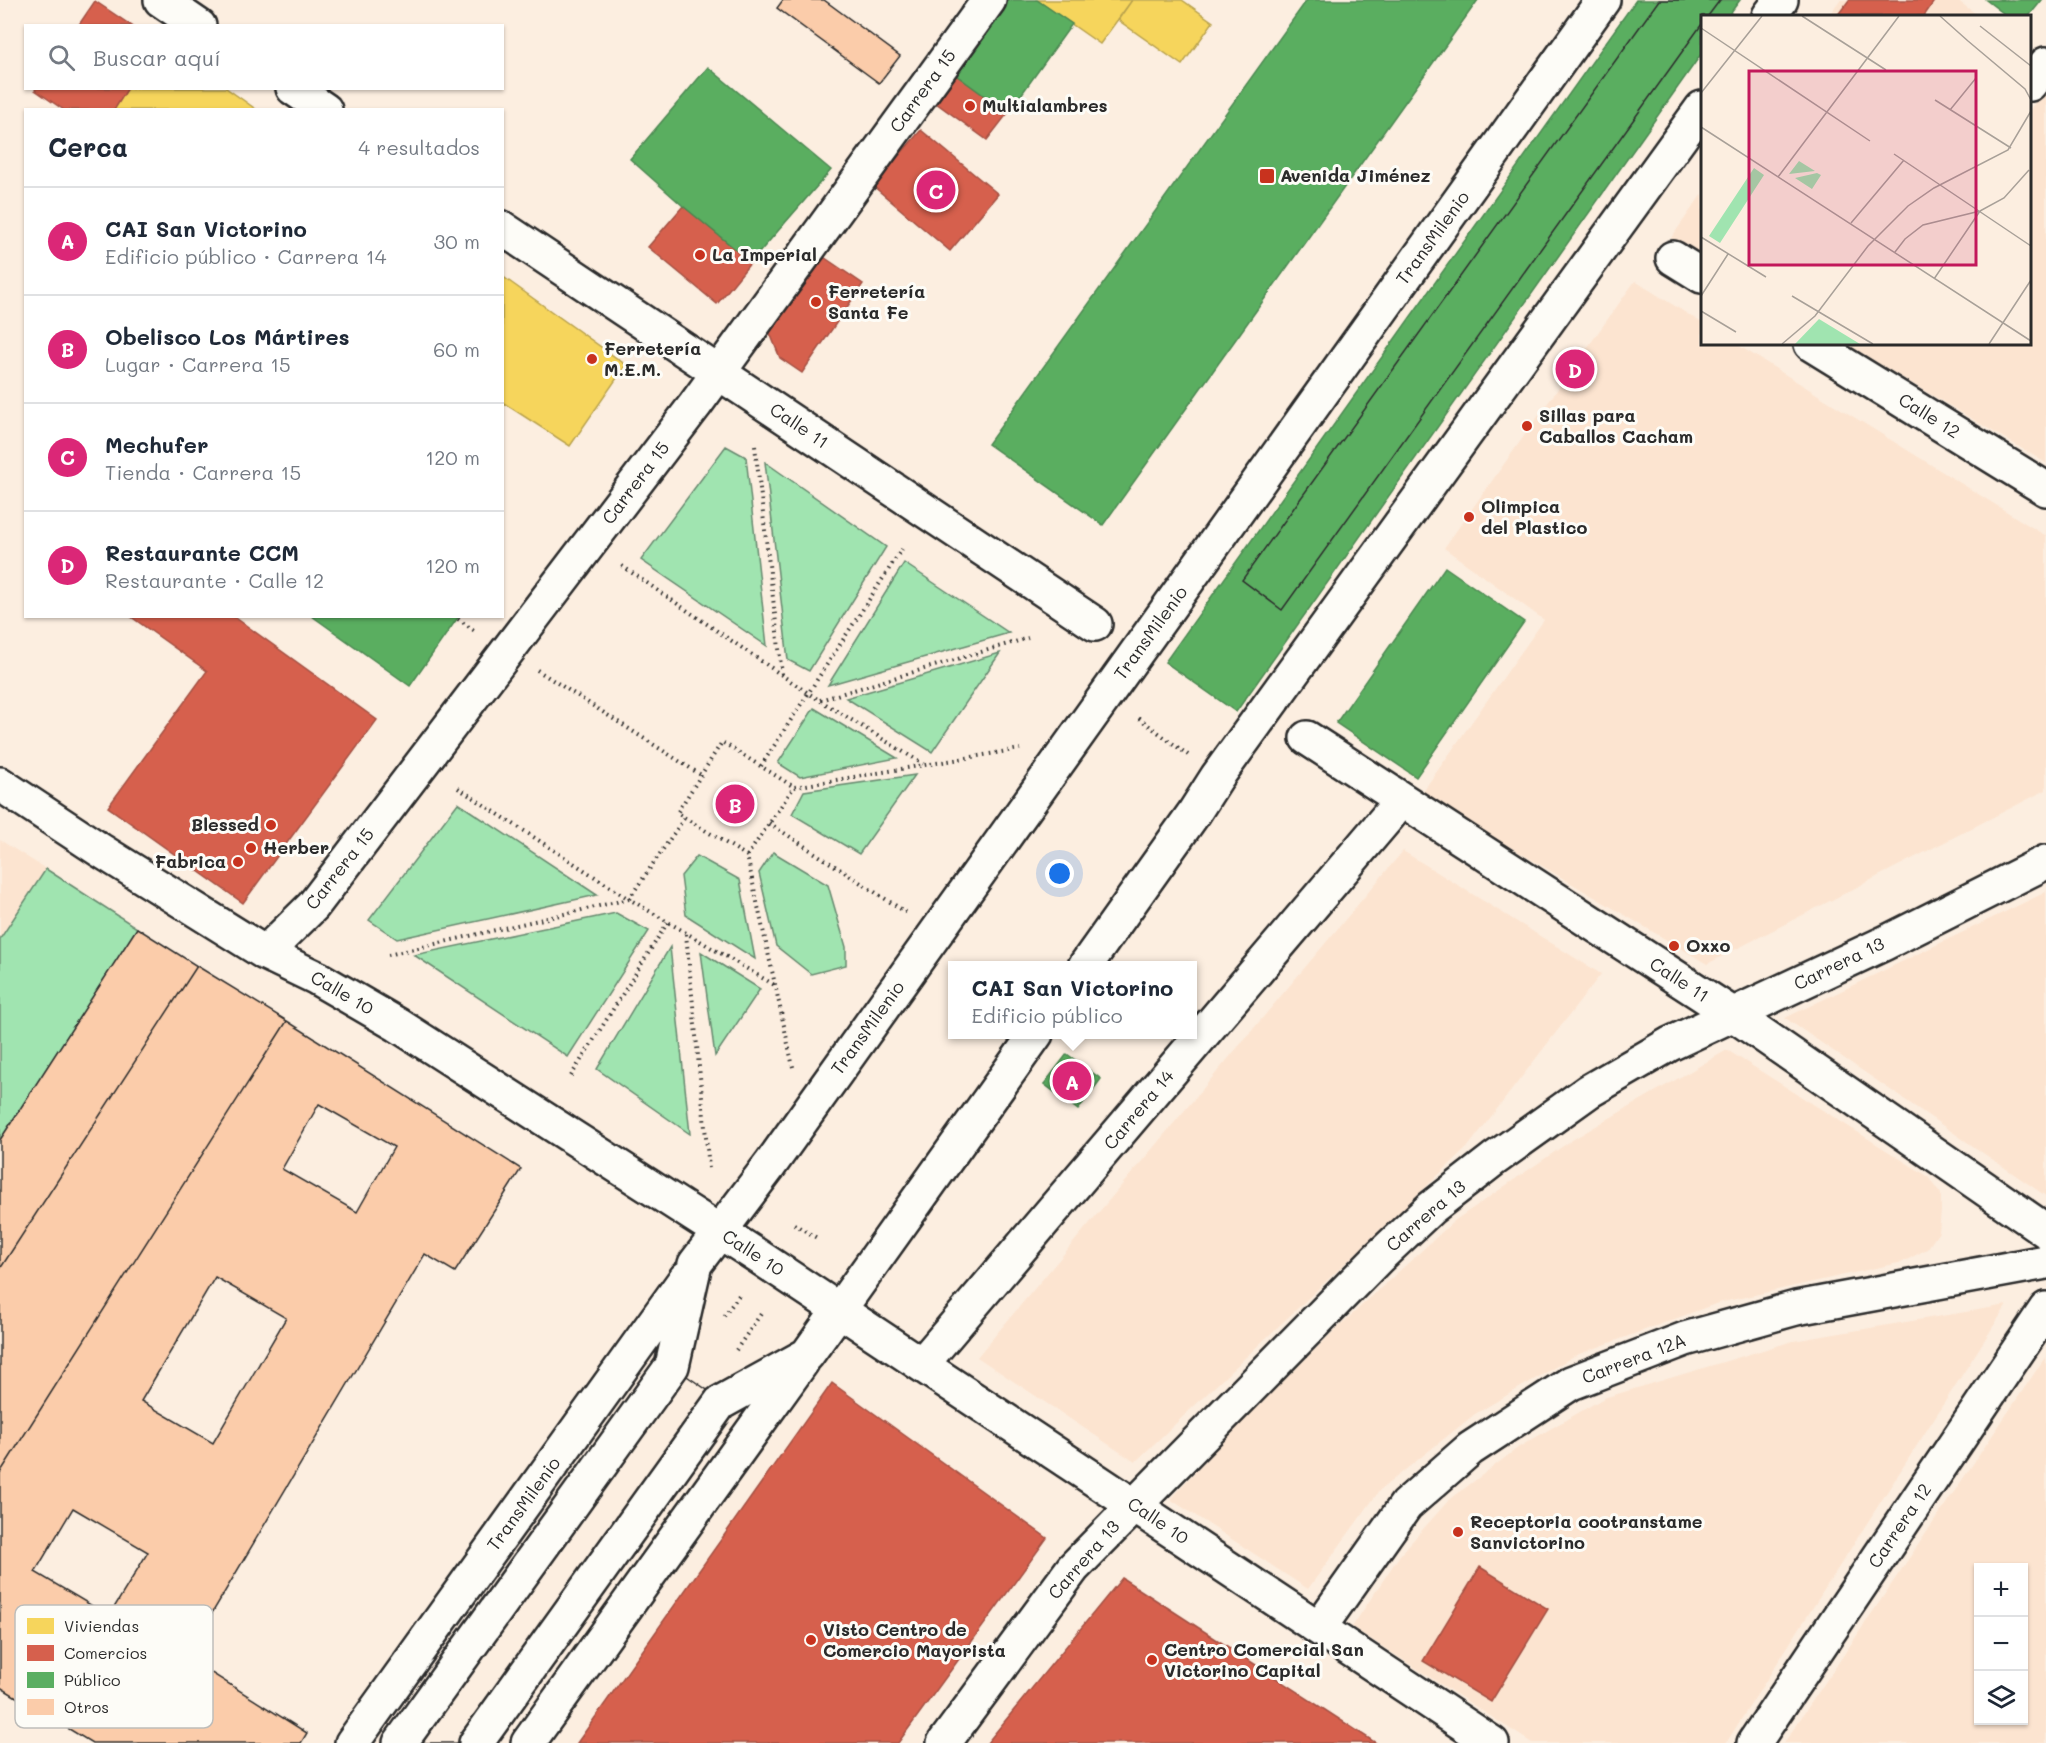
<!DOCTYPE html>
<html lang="es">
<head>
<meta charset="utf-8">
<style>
	body { margin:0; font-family:Mali,sans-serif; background:#f2f2f3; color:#1f2937 }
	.controls { position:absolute; right:18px; bottom:18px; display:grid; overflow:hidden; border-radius:0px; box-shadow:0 2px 4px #0004 }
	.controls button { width:54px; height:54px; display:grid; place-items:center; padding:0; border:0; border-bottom:2px solid #e0e1e3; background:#fff; color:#1f2937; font:30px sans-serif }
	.you { position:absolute; left:1060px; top:874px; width:21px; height:21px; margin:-15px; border:4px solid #fff; border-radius:50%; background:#1a73e8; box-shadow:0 0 0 9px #1a73e833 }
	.badge { display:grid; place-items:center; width:39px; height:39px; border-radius:50%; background:#db2777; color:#fff; font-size:20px; font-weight:700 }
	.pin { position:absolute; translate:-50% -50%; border:3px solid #fff; box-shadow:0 2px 6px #0006 }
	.popup { position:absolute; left:948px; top:961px; width:249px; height:78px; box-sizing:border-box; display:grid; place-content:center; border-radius:0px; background:#fff; filter:drop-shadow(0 2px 4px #0005); font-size:20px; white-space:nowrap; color:#747a83 }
	.popup b { font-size:22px; color:#1f2937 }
	.popup::after { content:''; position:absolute; left:50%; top:100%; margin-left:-12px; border:12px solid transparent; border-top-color:#fff }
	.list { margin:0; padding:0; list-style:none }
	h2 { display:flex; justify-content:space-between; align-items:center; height:78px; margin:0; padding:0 24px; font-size:26px }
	h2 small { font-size:20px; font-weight:400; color:#747a83 }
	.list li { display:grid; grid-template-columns:39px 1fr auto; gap:18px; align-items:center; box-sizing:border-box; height:108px; padding:0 24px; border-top:2px solid #e0e1e3 }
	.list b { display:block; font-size:22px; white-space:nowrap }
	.list p { margin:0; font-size:20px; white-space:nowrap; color:#747a83 }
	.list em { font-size:20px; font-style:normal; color:#747a83 }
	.icon { flex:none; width:33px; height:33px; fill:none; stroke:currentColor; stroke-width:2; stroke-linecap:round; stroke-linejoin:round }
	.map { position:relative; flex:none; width:2046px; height:1743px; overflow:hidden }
	.search { position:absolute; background:#fff; box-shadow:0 2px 4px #0004; left:24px; top:24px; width:480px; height:66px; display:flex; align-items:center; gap:15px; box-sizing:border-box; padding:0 21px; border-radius:0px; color:#747a83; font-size:22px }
	.panel { position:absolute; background:#fff; box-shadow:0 2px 4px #0004; left:24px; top:108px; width:480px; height:510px; border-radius:0px }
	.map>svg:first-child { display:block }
	.built { fill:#fce4d0; fill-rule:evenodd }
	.green { fill:#a0e4b0; stroke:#66886e; stroke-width:1.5 }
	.homes { fill:#f6d55c; stroke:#b9a24d; stroke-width:1.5 }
	.shops { fill:#d6604d; stroke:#a35043; stroke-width:1.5 }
	.public { fill:#5aae61; stroke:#4c8751; stroke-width:1.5 }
	.building { fill:#fbccaa; stroke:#2b2b2b; stroke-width:1.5; fill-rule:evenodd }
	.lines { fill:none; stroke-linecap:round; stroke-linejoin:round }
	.minor-casing { stroke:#2b2b2b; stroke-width:38 }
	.path { stroke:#2b2b2b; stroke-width:4; stroke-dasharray:1.5 4.5; stroke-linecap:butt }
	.minor { stroke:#fdfcf7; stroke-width:33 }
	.poi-dot { fill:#c8321e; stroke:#fdfcf7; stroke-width:2 }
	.labels { text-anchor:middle; stroke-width:6; stroke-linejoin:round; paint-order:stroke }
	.street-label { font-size:18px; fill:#2b2b2b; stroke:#fdfcf7 }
	.poi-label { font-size:18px; font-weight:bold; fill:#2b2b2b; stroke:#fdfcf7; text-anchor:start }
	.inset-road { fill:none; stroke:#a8a098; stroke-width:1.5 }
	.view { fill:#c2185b; fill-opacity:0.15; stroke:#c2185b; stroke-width:3 }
	.inset-edge { fill:none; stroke:#2b2b2b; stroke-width:3 }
	.key { fill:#fdfcf7; stroke:#bebdba; stroke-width:1.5 }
	.key-label { font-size:16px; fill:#2b2b2b }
</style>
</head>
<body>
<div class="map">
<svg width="2046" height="1743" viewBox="0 0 2046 1743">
	<rect width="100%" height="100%" fill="#fceee0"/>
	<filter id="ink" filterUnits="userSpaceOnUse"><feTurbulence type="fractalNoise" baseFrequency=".0167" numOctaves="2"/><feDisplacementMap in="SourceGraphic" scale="12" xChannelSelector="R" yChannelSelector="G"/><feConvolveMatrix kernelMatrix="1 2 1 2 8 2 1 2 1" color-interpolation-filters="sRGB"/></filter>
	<g filter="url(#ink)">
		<path class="built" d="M1840,0H1957L1979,16H1828Z
			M2046,90V463L1846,344H2030V109Z
			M1702,194V257L1671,238Z
			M1635,281L1702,323V344H1736L2046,536V790L1707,964L1421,794L1544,620L1444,548Z
			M0,840L46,869L0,939Z
			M1403,851L1601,974L1467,1148L1135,1462L977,1357Z
			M2046,892V1196L1785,1018Z
			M1727,1050L1929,1177L1941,1194V1211L1939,1232L1927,1249L1903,1262L1718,1303L1574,1356L1475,1414L1380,1490L1308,1589L1170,1499L1246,1417L1335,1330L1454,1221L1572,1140Z
			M2007,1305L1726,1743H1532L1352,1627L1400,1555L1448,1501L1519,1447L1604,1398L1793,1341Z
			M2046,1356V1743H1784ZM1978,1568H2024V1720H1978Z"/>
		<path class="green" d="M726,446L746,457L767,646L641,560Z
			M765,462L886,547L809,671L788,660Z
			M904,563L1009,633L828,685Z
			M1000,653L932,752L846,698Z
			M814,708L897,758L800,777L778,763Z
			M915,775L859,854L792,814L804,791Z
			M458,803L597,895L397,939L369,920Z
			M773,852L828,885L846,947V965L811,974L776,946L759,873Z
			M697,856L740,880L755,959L686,915L681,876Z
			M46,869L137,928L0,1140V939Z
			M616,913L649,931L568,1057L414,955Z
			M670,947L690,1134L597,1069Z
			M701,952L760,989L715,1056Z"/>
		<path class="homes" d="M1037,0H1132L1100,44Z
			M1132,0H1182L1213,22L1182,65L1118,20Z
			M128,88H226L257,110H114Z
			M502,276L626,365L570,446L502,402Z"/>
		<path class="shops" d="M1849,0H1935L1924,16H1837Z
			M95,1L132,26H78Z
			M952,72L1008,113L987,140L932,100Z
			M36,88H128L114,110H64L35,90Z
			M921,130L998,194L950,251L873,186Z
			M683,206L751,262L717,304L648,247Z
			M815,251L863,284L802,373L780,358L770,333L769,320Z
			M130,616H233L377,720L243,903L108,807L207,671Z
			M832,1383L1047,1538L898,1743H577Z
			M1480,1567L1548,1609L1491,1702L1423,1661Z
			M1122,1578L1376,1743H987Z"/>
		<path class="public" d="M1005,0H1037L1072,24L1008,113L952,72Z
			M1307,0H1478L1103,525L988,444Z
			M1636,0H1740L1728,16H1702V53L1236,712L1165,662Z
			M1986,0H2042L2029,16H2007Z
			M708,67L831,170L751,262L683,206L630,159Z
			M1445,567L1524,622L1416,777L1336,723Z
			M312,616H459L410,686Z
			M1067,1054L1101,1079L1078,1110L1044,1084Z"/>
		<path class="building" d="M783,0H824L900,56L879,83L777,8Z
			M1659,0H1720L1708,16H1702V24L1282,610L1242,580Z
			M1659,0H1720L1708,16H1702V24L1282,610L1242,580Z
			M137,928L197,966L0,1269V1140Z
			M197,966L287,1021L0,1473V1269Z
			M287,1021L521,1169L455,1272L425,1254L186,1657L307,1733L301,1743H92L0,1687V1473ZM319,1104L394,1147L357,1212L282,1169ZM215,1277L286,1318L213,1443L141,1401ZM73,1508L148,1552L109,1616L35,1572Z
			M678,1370L713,1394L462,1743H411Z
			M678,1370L713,1394L462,1743H411Z"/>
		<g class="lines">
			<g class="minor-casing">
				<path id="minor" d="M161,0L199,26
					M1769,16L1781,0
					M2030,84L2046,64
					M293,88L325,110
					M502,228L1095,624
					M1673,258L1702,276
					M1811,344L2046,489
					M1307,738L1734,1015L2046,1231
					M0,784L100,850L265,953L317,978L398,1025L753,1253L1492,1743
					M265,953L313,906L695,405L989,0
					M1085,966L1194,813L1217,777L1702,108
					M922,1364L1402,800
					M1319,1628L1406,1505L1470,1449L1571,1383L1685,1339L1796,1308L2046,1262
					M352,1743L686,1278
					M400,1743L672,1366L695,1264L770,1165L1603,0
					M476,1743L720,1403L807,1355L1036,1034
					M528,1743L802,1362
					M944,1743L1073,1568L1379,1257L1431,1208L1494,1159L1589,1091L1670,1044L1885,943L2046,862
					M1754,1743L2046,1309"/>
			</g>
			<path class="path" d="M755,446L782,674
				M622,566L808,693L923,764
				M458,619L475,631
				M537,670L701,775
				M820,700L1028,638
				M1139,718L1188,755
				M761,766L902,549
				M458,788L629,899L685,817
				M769,823L907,913
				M747,856L677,813L722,742L794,787
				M686,934L709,1168
				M388,955L629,899L776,986
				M793,1067L747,856L794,787L1020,749
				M571,1076L668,922
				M794,1224L817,1238
				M724,1316L739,1295
				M736,1350L763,1311"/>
			<use href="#minor" class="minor"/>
		</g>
	</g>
	<g class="poi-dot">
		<circle cx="970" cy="106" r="6"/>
		<rect x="1259" y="168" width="16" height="16" rx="3"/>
		<circle cx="700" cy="255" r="6"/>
		<circle cx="816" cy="302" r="6"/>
		<circle cx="592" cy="359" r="6"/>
		<circle cx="1527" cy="426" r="6"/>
		<circle cx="1469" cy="517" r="6"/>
		<circle cx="271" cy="825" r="6"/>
		<circle cx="251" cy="848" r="6"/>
		<circle cx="238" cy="862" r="6"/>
		<circle cx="1674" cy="946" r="6"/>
		<circle cx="1458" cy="1532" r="6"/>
		<circle cx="811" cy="1640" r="6"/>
		<circle cx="1152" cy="1660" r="6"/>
	</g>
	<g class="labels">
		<g class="street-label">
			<text transform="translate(923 91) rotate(-54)" y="6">Carrera 15</text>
			<text transform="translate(1433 238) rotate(-54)" y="6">TransMilenio</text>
			<text transform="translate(1929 416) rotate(32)" y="6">Calle 12</text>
			<text transform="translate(799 426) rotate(34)" y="6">Calle 11</text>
			<text transform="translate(636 483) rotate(-53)" y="6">Carrera 15</text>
			<text transform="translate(1151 633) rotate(-54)" y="6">TransMilenio</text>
			<text transform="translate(340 869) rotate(-52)" y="6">Carrera 15</text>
			<text transform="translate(1839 964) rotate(-26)" y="6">Carrera 13</text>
			<text transform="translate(1679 980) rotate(33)" y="6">Calle 11</text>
			<text transform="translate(342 993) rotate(30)" y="6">Calle 10</text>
			<text transform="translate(868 1028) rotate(-54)" y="6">TransMilenio</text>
			<text transform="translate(1139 1110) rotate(-50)" y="6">Carrera 14</text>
			<text transform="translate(1426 1216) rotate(-41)" y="6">Carrera 13</text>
			<text transform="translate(753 1253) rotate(33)" y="6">Calle 10</text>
			<text transform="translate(1634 1359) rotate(-21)" y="6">Carrera 12A</text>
			<text transform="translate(524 1504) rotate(-54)" y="6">TransMilenio</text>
			<text transform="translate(1158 1521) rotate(34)" y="6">Calle 10</text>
			<text transform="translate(1900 1526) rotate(-56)" y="6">Carrera 12</text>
			<text transform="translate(1084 1560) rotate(-49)" y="6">Carrera 13</text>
		</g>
		<g class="poi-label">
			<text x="982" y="112">Multialambres</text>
			<text x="1280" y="182">Avenida Jiménez</text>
			<text x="712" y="261">La Imperial</text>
			<text x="828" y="298">Ferretería<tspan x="828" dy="21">Santa Fe</tspan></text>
			<text x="604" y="355">Ferretería<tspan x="604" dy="21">M.E.M.</tspan></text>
			<text x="1539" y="422">Sillas para<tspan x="1539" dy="21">Caballos Cacham</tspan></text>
			<text x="1481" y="513">Olimpica<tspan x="1481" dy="21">del Plastico</tspan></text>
			<text x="259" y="831" text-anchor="end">Blessed</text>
			<text x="263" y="854">Herber</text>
			<text x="226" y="868" text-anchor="end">Fabrica</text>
			<text x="1686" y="952">Oxxo</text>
			<text x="1470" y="1528">Receptoria cootranstame<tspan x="1470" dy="21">Sanvictorino</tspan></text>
			<text x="823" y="1636">Visto Centro de<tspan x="823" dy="21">Comercio Mayorista</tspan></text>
			<text x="1164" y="1656">Centro Comercial San<tspan x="1164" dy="21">Victorino Capital</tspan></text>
		</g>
	</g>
	<g transform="translate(1701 15)">
		<rect width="330" height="330" fill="#fceee0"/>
		<path d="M98,146L114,156L88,159ZM53,153L63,160L19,228L8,221ZM116,158L120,160L111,174L94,163ZM118,304L159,329H94Z" fill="#a0e4b0"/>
		<path class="inset-road" d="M101,1L185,55M239,1L267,26M279,11L330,51M0,13L169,126M267,26L324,74L330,85M0,78L61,1M234,85L310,133M249,95L275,63M0,112L330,326M193,139L330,231M77,162L198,1M150,208L203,145M0,222L65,262M194,237L204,224L222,210L279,196L303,183L328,155M233,264L279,196M0,281L27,239M91,281L172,329M0,296L35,317M81,329L114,301L167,231L207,191L233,173L307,135L330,96M288,329L330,265"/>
		<path class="view" d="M48,56H275V250H48Z"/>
		<rect width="330" height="330" class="inset-edge"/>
	</g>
	<rect x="15" y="1605" width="198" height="123" rx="9" class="key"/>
	<rect x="27" y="1618" width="27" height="16" fill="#f6d55c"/>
	<rect x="27" y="1645" width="27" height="16" fill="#d6604d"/>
	<rect x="27" y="1672" width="27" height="16" fill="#5aae61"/>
	<rect x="27" y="1699" width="27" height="16" fill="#fbccaa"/>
	<g class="key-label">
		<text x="64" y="1632">Viviendas</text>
		<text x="64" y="1659">Comercios</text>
		<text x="64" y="1686">Público</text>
		<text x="64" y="1713">Otros</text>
	</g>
</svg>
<div class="controls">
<button>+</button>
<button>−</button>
<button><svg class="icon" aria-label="layers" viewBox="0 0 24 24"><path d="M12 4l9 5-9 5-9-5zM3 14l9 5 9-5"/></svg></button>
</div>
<div class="you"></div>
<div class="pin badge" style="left:1072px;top:1081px">A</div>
<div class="popup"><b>CAI San Victorino</b>Edificio público</div>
<div class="pin badge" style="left:735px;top:804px">B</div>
<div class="pin badge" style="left:936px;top:190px">C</div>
<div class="pin badge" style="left:1575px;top:369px">D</div>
<div class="search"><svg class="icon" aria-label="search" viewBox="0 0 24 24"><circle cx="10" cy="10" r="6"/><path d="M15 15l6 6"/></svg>Buscar aquí</div>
<section class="panel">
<h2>Cerca<small>4 resultados</small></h2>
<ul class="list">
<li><span class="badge">A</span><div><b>CAI San Victorino</b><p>Edificio público · Carrera 14</p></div><em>30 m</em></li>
<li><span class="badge">B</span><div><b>Obelisco Los Mártires</b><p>Lugar · Carrera 15</p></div><em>60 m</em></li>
<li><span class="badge">C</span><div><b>Mechufer</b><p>Tienda · Carrera 15</p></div><em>120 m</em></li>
<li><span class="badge">D</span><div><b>Restaurante CCM</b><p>Restaurante · Calle 12</p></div><em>120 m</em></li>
</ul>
</section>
</div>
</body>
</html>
